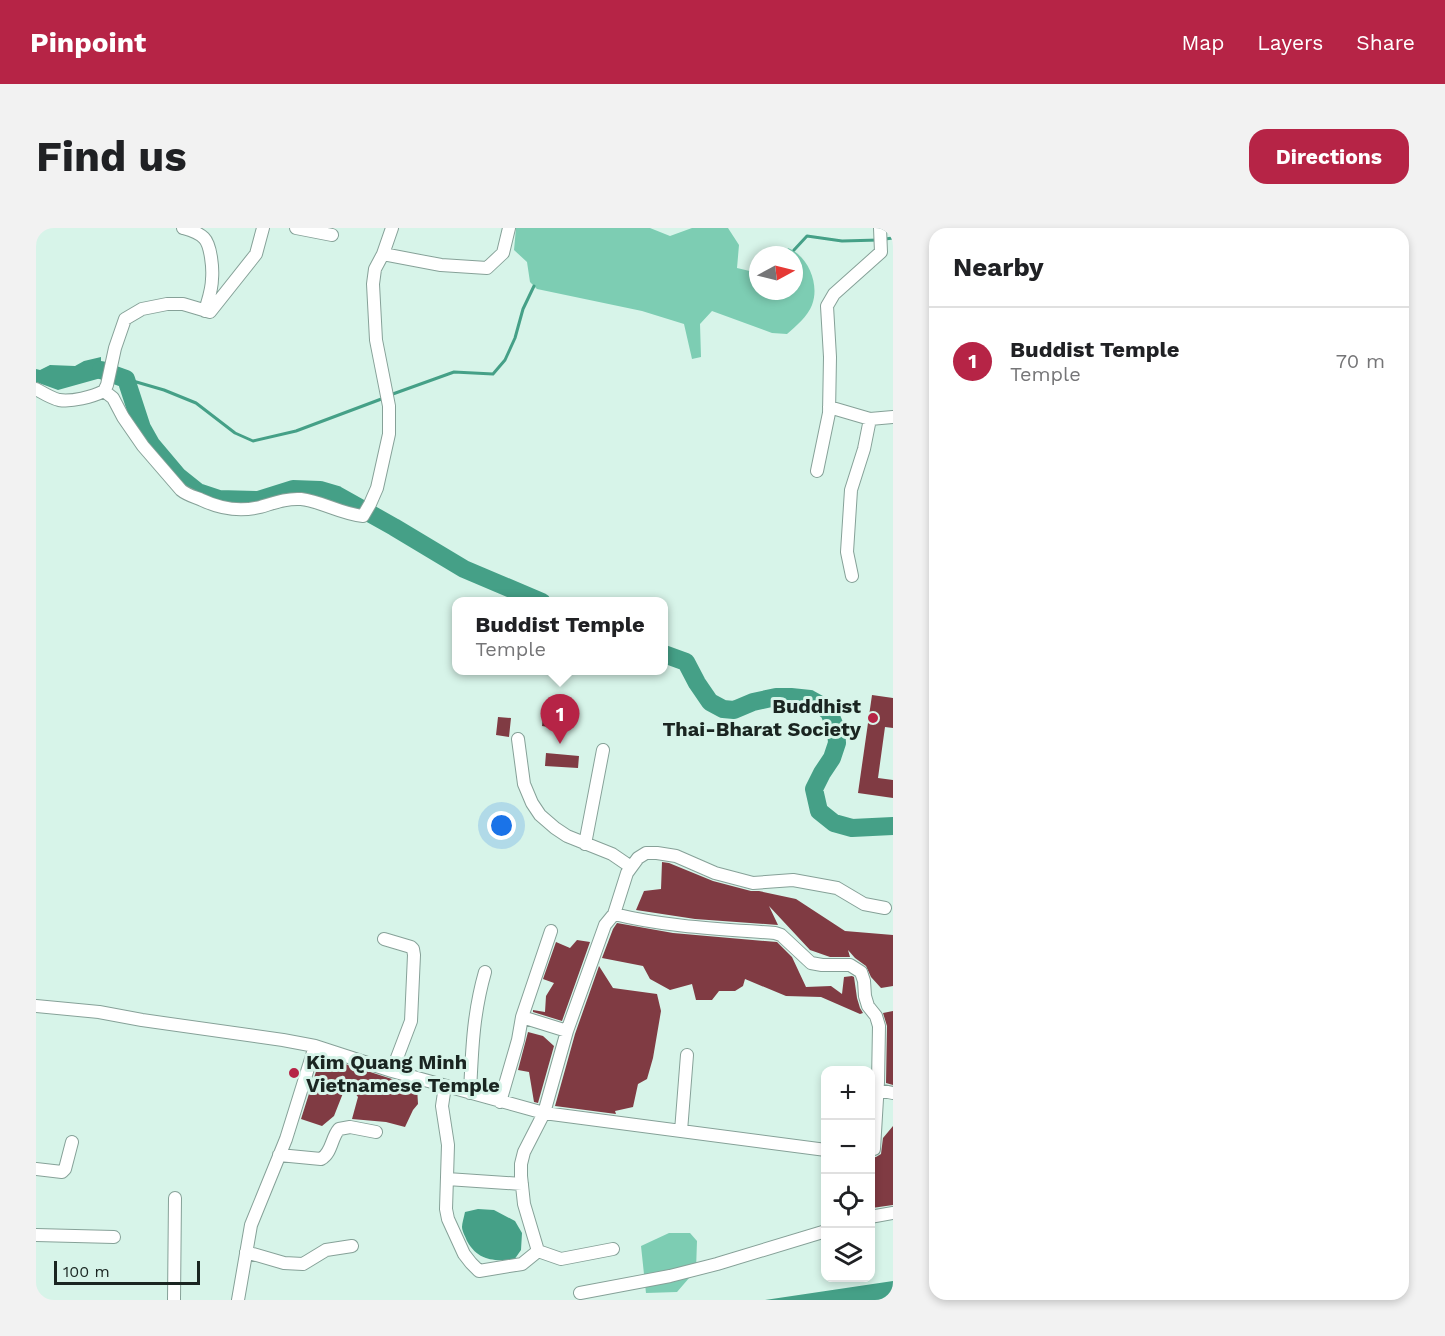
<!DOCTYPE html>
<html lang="en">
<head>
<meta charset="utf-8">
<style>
	body { margin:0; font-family:"Work Sans",sans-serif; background:#f2f2f2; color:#202124 }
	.controls { position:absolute; right:18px; bottom:18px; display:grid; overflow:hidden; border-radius:12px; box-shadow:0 3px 9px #0003 }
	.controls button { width:54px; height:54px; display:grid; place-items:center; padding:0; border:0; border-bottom:2px solid #e0e0e0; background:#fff; color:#202124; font:30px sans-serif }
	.compass { position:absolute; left:713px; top:18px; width:54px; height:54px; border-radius:50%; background:#fff; box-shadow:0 3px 9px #0003; rotate:83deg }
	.scale { position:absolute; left:18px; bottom:15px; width:146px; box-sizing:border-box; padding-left:6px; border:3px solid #1a2521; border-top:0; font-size:16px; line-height:21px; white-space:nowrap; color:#1a2521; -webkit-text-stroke:4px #d7f4e9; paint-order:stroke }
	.you { position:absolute; left:466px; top:598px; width:21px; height:21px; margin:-15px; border:4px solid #fff; border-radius:50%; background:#1a73e8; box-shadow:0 0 0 9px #1a73e833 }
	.badge { display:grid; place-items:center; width:39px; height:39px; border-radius:50%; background:#b62446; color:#fff; font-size:20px; font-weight:700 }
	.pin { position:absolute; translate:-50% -50px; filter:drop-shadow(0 2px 3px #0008) }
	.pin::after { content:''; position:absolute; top:32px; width:21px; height:18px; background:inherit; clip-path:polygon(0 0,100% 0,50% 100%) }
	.popup { position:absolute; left:416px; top:369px; width:216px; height:78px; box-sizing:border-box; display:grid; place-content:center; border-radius:12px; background:#fff; filter:drop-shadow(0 2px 4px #0005); font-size:20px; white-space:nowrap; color:#757577 }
	.popup b { font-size:22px; color:#202124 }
	.popup::after { content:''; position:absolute; left:50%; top:100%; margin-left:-12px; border:12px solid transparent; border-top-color:#fff }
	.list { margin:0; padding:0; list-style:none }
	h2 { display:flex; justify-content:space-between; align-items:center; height:78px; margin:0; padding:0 24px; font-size:26px }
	h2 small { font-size:20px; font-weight:400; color:#757577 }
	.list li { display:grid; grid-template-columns:39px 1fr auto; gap:18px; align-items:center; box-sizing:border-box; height:108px; padding:0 24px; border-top:2px solid #e0e0e0 }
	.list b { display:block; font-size:22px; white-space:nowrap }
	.list p { margin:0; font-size:20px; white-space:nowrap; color:#757577 }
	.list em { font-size:20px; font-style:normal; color:#757577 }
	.icon { flex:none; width:33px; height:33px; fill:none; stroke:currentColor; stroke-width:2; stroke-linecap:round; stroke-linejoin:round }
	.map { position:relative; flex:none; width:857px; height:1072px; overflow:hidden; border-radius:18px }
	header { display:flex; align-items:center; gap:36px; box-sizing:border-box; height:84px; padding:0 30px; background:#b62446; color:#fff }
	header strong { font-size:28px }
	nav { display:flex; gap:33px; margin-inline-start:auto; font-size:21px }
	.intro { display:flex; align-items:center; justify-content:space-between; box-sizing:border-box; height:144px; padding:0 36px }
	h1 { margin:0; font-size:42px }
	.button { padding:15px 27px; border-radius:18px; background:#b62446; color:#fff; font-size:21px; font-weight:700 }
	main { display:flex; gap:36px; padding:0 36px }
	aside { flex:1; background:#fff; border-radius:18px; box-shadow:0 3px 9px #0003 }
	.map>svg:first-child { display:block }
	.green { fill:#7dcdb3 }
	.water { fill:#45a087 }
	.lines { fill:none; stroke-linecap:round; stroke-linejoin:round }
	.stream { stroke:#45a087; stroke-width:3 }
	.river { stroke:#45a087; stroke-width:18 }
	.building { fill:#803b43 }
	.minor-casing { stroke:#86a198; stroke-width:14 }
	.minor { stroke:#fff; stroke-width:12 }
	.poi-dot { fill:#b62446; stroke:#d7f4e9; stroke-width:2 }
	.labels { text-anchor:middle; stroke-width:6; stroke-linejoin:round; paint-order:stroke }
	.poi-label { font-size:20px; font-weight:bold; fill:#1a2521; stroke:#d7f4e9; text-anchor:end }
</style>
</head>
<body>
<header>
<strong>Pinpoint</strong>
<nav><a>Map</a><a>Layers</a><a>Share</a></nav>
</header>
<div class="intro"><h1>Find us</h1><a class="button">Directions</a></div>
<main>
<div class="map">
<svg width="857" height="1072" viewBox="0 0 857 1072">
	<rect width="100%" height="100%" fill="#d7f4e9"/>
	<path class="green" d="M480,0H614L634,8L656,0H692L703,17L701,40L722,45V63H758V27H748L752,20C772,28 784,56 776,77C772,88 760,98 751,106L736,105L676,83L664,96L665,129L656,131L648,96L606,83L501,61L494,54L491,34L478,22Z
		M633,1005H654L661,1013L660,1042L641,1064L610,1065L605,1018Z"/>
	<path class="water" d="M65,129V150L22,162L0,154V141L4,142L14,137L39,138L48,133Z
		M442,981L458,982L479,993L486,1005L485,1022L478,1032C458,1033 442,1033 431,1013C430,1010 426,1003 426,999C426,995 428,989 429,984Z
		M857,1053V1072H729Z"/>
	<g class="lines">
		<path class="stream" d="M849,11L857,10
			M758,22L771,8L806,13L843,12
			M90,151L128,162L160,175L199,205L217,213L260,203L348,170
			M354,167L418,144L457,146L469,132L479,110L487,81L498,58"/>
		<path class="river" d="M65,142L90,151L106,200L115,216L142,248L162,264L183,271L222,272L257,261L284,262L301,267L358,299L428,341L506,374
			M628,426L650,434L661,455L674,474L687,481L698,482L717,474L740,469H755L774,471L783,476L793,484L800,501L801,515L796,530L786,545L778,561L783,583L798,595L816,600L857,598"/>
	</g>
	<path class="building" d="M836,467L857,470V500L849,499L842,550L857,552V570L822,565Z
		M507,487L532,491L530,502L506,498Z
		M462,489L475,490L473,509L460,507Z
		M510,525L543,528L542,540L509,538Z
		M626,634L633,635L677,653L715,663H723L760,671L809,703L857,707V758L845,760L835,749L830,738L819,730L812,722L814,729H794L774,722L733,678L742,697L659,691L600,682L608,663L625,661Z
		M581,695L637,705L741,714L756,729L770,759L795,758L806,766L808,749L816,748L818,749L821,770L824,780L827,785L824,786L785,769L750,768L709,751L707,758L699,763H683L676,772H660L656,756L634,762L614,751L607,738L566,730L577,701Z
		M541,712L554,714L526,793L497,784V782L509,784L510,768L518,755L507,751L520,714L534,720Z
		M563,738L577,760L621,766L625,783L617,830L611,851L602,856L597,879L579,883L580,886L519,878L539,806Z
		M857,783V857L850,855L851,798L847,785Z
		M492,804L507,808L518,818L502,875L498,874L493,844L482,842Z
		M284,831L306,835L381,859L382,876L377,882L369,899L350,894L316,891L322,869L311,855L298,888L286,898L265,891Z
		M857,898V977L836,980L834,930L840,929L845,926L847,910Z"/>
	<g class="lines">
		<g class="minor-casing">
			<path id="minor" d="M147,0C154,2 162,4 168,10C175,17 177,41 176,51C176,62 172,72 169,83
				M260,0L296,7
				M347,26L405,37L451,40L467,25L473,0
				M0,161C7,165 15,170 23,172C36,174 56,169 68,163L77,170L87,189L107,218L145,262C151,267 159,269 166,272C185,281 203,284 224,279C238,275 250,270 265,271C285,273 305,286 327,288L334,276L341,260L353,206V178L340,112L337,56L339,41L347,26L356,0
				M68,163L71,157L79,120L89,91L106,81L131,76H147L174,84L220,26L227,0
				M793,179L834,191L857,189
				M781,243L793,185L794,129L791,78L798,66L845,24L844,0
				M816,348L811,324L815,262L828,221L834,191
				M482,511L488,556L496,575L504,587L519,600L531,608L576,626L595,639
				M549,616L567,522
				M578,686C631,699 684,701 739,705L745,707L775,735L786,737H814L825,744L828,753L829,768L832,778L840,788L843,798L842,854L838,921L834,922
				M348,711L375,719L377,721L378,727L375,793L356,843
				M0,778L63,784L106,792L247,812L279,818
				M486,789L531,803
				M409,858L406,878L412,917L410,981L412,991L428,1026L435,1035L443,1043L486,1036L502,1023L488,976L485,948V936L488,924L508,885L531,803L569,697L578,686L591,645L602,630L610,625H621L640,628L679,645L717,655L757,652L801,660L828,676L849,680
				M842,862L857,865
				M434,865C436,822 437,786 449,744
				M464,874L482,812L486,789L515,703
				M645,903L651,827
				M243,927L285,931C296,925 295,910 303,901L314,899L340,904
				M0,941L26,944L29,941L36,914
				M411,951L486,956
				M834,989L857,985
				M0,1007L78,1009
				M502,1023L525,1031L577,1021
				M210,1024L248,1035L267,1036L290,1022L316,1018
				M544,1065L634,1048L681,1036L790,1003
				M138,1072L139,970
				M202,1072L215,997L250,911L279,818L356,843L508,885L790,922"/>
		</g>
		<use href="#minor" class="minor"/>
	</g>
	<g class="poi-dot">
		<circle cx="837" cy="490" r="6"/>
		<circle cx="258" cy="845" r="6"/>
	</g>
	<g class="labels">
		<g class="poi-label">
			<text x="825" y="485">Buddhist<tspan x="825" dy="23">Thai-Bharat Society</tspan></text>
			<text x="270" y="841" text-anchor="start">Kim Quang Minh<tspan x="270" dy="23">Vietnamese Temple</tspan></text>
		</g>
	</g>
</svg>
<div class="controls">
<button>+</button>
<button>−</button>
<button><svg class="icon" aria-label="locate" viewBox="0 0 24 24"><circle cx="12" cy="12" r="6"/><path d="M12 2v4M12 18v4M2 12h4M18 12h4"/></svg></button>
<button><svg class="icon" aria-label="layers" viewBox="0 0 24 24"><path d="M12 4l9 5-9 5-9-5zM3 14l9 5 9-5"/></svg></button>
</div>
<svg class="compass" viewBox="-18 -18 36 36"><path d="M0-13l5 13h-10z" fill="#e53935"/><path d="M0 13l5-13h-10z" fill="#757577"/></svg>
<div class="scale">100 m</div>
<div class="you"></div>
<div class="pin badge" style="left:524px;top:516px">1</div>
<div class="popup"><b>Buddist Temple</b>Temple</div>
</div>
<aside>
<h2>Nearby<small></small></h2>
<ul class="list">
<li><span class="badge">1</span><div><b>Buddist Temple</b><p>Temple</p></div><em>70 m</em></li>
</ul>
</aside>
</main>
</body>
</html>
